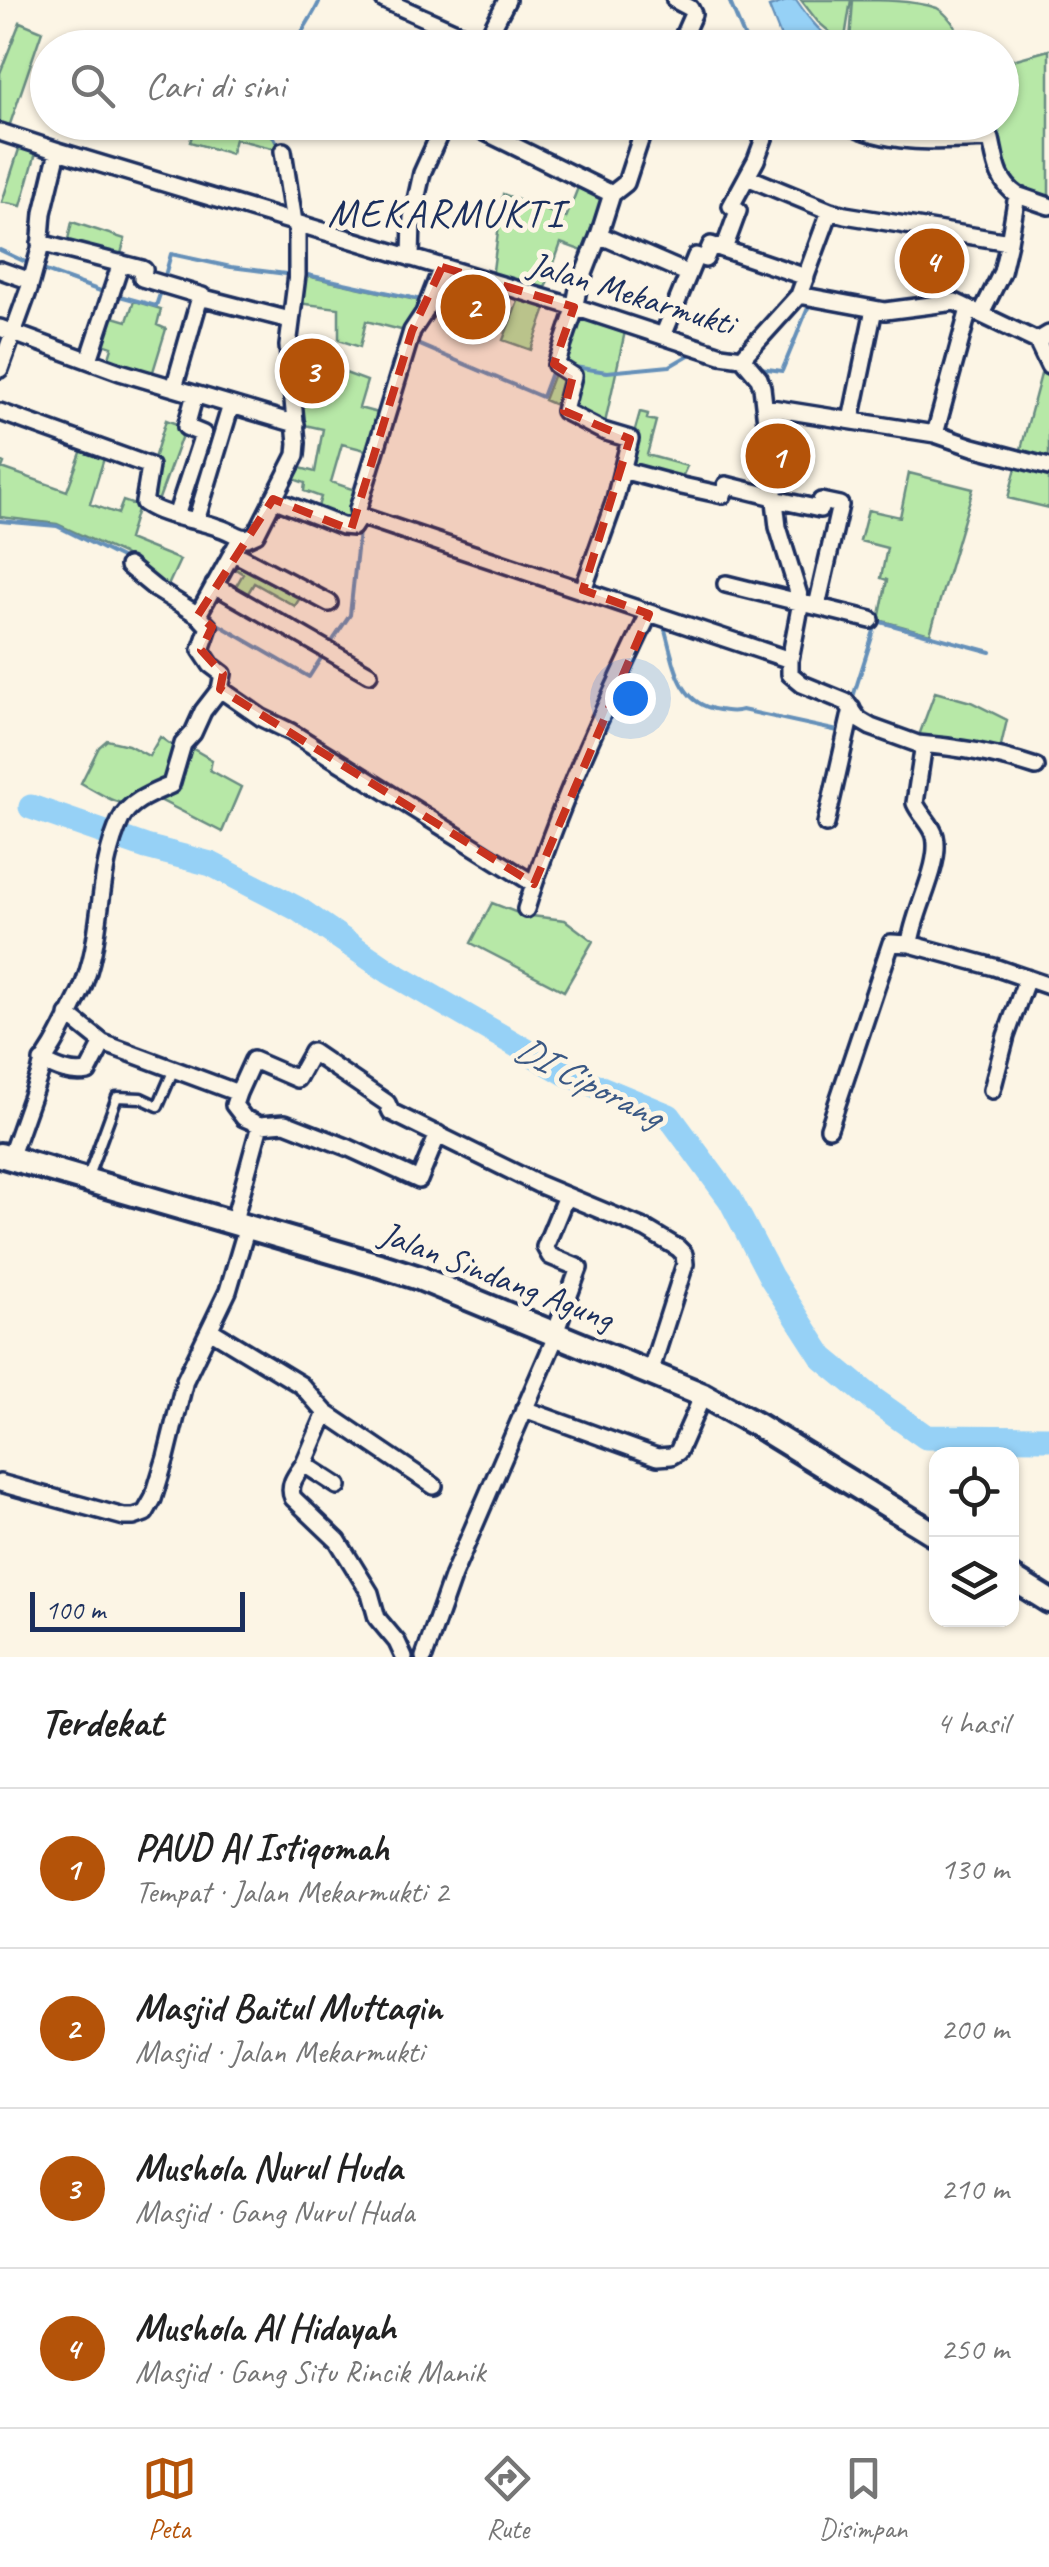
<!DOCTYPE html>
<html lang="id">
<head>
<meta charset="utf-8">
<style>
	body { margin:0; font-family:Caveat,sans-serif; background:#f6f6f6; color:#222 }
	.controls { position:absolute; right:30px; bottom:30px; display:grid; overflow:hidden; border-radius:20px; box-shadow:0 2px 8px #0004 }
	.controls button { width:90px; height:90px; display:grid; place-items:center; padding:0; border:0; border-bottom:2px solid #e0e0e0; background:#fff; color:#222; font:50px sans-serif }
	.scale { position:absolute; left:30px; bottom:25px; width:215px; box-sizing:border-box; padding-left:10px; border:5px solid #1b2f5e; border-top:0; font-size:28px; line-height:35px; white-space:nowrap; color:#1b2f5e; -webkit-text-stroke:8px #fcf5e5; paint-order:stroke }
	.you { position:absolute; left:630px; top:698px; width:35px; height:35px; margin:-25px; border:8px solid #fff; border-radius:50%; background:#1a73e8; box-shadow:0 0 0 15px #1a73e833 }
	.badge { display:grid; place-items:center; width:65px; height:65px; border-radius:50%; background:#b45309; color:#fff; font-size:32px; font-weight:700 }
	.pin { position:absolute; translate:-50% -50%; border:5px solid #fff; box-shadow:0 2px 10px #0006 }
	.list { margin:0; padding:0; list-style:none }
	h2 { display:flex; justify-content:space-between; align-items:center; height:130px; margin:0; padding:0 40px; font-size:42px }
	h2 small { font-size:32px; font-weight:400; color:#767676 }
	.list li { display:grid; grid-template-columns:65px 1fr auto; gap:30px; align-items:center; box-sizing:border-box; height:160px; padding:0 40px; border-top:2px solid #e0e0e0 }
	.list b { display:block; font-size:38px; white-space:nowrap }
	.list p { margin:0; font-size:32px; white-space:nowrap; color:#767676 }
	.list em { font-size:32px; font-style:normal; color:#767676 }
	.icon { flex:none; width:55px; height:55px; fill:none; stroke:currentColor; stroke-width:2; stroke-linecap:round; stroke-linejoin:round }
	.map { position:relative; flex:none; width:1049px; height:1657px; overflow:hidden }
	.search { position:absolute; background:#fff; box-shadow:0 2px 8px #0004; left:30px; right:30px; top:30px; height:110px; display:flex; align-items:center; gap:25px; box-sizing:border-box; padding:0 35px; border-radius:55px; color:#767676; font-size:38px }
	.sheet { height:770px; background:#fff }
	nav { display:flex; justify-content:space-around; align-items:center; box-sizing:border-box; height:140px; border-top:2px solid #e0e0e0; background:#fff; font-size:28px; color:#767676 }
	nav a { display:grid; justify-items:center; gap:5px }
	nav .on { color:#b45309 }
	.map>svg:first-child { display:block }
	.green { fill:#b7e8a7; stroke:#698c82; stroke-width:2.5 }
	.water { fill:#96d1f6; stroke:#6590b9; stroke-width:2.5 }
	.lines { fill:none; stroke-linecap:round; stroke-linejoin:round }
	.shore { stroke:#4c709b; stroke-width:2.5 }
	.stream { stroke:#6590b9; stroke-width:4 }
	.river { stroke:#96d1f6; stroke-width:25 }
	.lane-casing { stroke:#1b2f5e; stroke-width:15 }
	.street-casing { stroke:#1b2f5e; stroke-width:22 }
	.primary-casing { stroke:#1b2f5e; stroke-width:30 }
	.lane { stroke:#fcf5e5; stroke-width:8 }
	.street { stroke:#fcf5e5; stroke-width:15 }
	.primary { stroke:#fcf5e5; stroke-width:22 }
	.marked { fill:#c8321e; fill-opacity:0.2; stroke:#c8321e; stroke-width:8; stroke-dasharray:20 12; stroke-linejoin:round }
	.labels { text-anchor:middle; stroke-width:10; stroke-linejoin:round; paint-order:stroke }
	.street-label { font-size:35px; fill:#1b2f5e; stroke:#fcf5e5 }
	.water-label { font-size:38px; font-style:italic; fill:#3a5884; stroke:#fcf5e5 }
	.quarter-label { font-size:40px; letter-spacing:2.5px; fill:#1b2f5e; stroke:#fcf5e5 }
</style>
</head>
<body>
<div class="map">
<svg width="1049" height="1657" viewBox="0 0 1049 1657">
	<rect width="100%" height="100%" fill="#fcf5e5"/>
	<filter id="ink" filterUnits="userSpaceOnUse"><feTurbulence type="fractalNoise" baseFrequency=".01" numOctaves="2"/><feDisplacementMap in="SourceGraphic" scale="20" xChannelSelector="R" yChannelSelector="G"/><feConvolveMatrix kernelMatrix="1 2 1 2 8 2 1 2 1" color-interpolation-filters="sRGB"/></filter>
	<g filter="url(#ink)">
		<path class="green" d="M801,0H851L844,44L818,22Z
			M853,0C879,0 913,0 937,8C949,15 956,28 964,40L941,48L862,47L850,41Z
			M20,22L42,31L8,130L0,128V73Z
			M1049,50V203C1001,185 1004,186 994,136L1000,135L995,123L1002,122V63Z
			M196,123H265L280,150L235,139L231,154L190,142Z
			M21,143L37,149L21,206L2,202Z
			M581,180L610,195L588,253L561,243L543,294L492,278L503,194L566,218Z
			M72,222L125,239L119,261L66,248Z
			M302,275L425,302L409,332L366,321L360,347L339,340V308L297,303Z
			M520,296L547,306L531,350L503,340Z
			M134,301L161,309L157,325L166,329L151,378L107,364L112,347L97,342L107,315L127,321Z
			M577,313L626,327L603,432L563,408L544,400Z
			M1044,363L1049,374V508L1008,498Z
			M332,368L367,381L359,408L386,415L373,452L342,444L331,482L361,492L353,526L316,513L321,497L304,491L305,483L288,477L293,466L315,472L323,429L300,424L296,387L321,396Z
			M640,412L648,414L647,419L656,421L647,455L687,466L679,484L624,469Z
			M166,420L185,427L156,507L149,502L153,462Z
			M83,447L105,455L90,504L118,514L123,501L138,506L128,539L180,560L166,590L123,554L57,524L0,517V461L4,463L2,468L67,491Z
			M909,473L973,489L930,634L879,620L887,580L881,578L887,548L860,541L868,510L900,517Z
			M233,554L304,591L295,606L254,583L244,600L232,593L243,574L228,564Z
			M935,692L971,702L1007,720L999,754L917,741Z
			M160,737L177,749L169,783C120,809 129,810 81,783L99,747L107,740L128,745L149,756Z
			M188,746L212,760L210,770L241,787L222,832L154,797Z
			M492,903L523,915L565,920L593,941L564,991L471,943Z"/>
		<path class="water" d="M789,0H796C809,19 824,39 846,47H785L769,7Z
			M852,123H995L1000,135L942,139Z"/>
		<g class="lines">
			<path class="shore" d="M886,122C918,131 950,130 982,128L986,122"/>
			<path class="stream" d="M729,0L744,36L752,48
				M294,48C301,30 313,17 320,0
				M266,122L280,149
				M824,122L853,132
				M0,250L32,265
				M40,269L106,293
				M303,274L426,301
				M164,279L171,254L231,267L294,275
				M116,295L156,306L162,288
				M416,339L415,343L542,397L552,370
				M568,366L607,372L670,366L694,352
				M760,368L782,371L810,303
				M0,521L57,526L127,561
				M209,619L309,677L325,652
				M663,623C674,657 675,704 719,710C728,711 733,713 742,710L838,731L843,728
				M333,640L350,615L359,531
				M853,697L877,621L991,652"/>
			<path class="river" d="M31,807L146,847L211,864L298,909L390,972L565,1073L669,1116L730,1199L771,1277L823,1358L874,1400L926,1437L1049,1438"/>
			<g class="lane-casing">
				<path id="lane" d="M87,1179L117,1097L141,1098L158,1106L174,1069"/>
			</g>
			<g class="street-casing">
				<path id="street" d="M384,0L492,48
					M675,0L690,8L693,14L678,48
					M482,48L507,0
					M465,122L612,194L599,235L578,289L573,315L556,365L573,376L564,411L603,431L630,439L614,503L583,590
					M845,122C889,146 942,141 991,139C996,162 997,181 1017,195
					M0,132L58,151L578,308L721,355L742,358L799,295L885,311L955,302L1037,341L1049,334
					M283,151L294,222
					M747,177L830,211
					M612,194L626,183L646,122
					M599,235L687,273
					M1009,242L1017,195L1049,206
					M40,243L142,269L144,270L142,278L202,296
					M724,249L738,211L731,206L756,160L770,122
					M411,258L412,218L422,173L445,122
					M0,270L31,281
					M799,295L830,211L845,215L1009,242L1002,272L981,314
					M0,328L120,372L296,424
					M663,336L696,256L705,259L711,245L806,277
					M1037,341L1049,366
					M742,358L759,378L762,387L778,527L801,602L790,660V674L802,684L846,702L859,720L871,727L918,744L923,750L915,803C920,815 932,824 935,836C942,865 913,912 910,944L994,967L1049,986
					M89,360L121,263
					M0,369L29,289L40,249L43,213L58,151
					M174,388L200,297L290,320
					M765,407L935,434L973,447L1049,467
					M0,412L150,466L144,503C166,518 193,518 217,527C225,529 233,534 241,537
					M851,420L874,309
					M935,434L969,309
					M622,470L682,486L723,495L726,485L774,497
					M273,499L342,526L353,527L360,516L790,660
					M774,499L820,509L821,501L840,505L817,606
					M176,516L203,434L186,427L195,394
					M360,516L358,509L412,331L424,313L442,267
					M196,521L231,405
					M232,552L329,603
					M128,566L156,589L198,615
					M726,584L871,620
					M214,585L369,674
					M220,689L223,674L211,665L201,650L209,627L198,615L241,537L247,538L256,534L296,455L297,443L288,346L297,275V223
					M918,744C959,747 997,754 1036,767
					M826,824L852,709
					M526,909C558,807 603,710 649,614
					M68,1015L103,1043L238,1093L234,1105L244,1118L260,1125L233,1224
					M42,1061C58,1069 71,1075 88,1072L103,1043
					M992,1090L1006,1036L1027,978
					M238,1093L253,1060L297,1079L312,1052L387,1103L391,1112L538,1184L646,1229L678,1248L684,1254L685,1264L650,1373
					M260,1125L285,1123L349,1148L419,1180L438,1134
					M829,1128L891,943L910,944
					M10,1158L40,1073C42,1061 47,1056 53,1046C63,1029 72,1009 81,991C105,936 95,873 121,819C130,801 153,793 171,785L183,744L193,733L203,711L220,689L262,718L291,732L534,884
					M210,1330L301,1385L326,1413L434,1486
					M555,1333L579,1268L550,1256L545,1247L566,1196
					M524,1409L657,1457L671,1456L678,1452L703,1395
					M326,1413L304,1464L338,1486
					M304,1464C297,1474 287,1485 293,1498L338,1541L370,1593L377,1618L397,1642L404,1657
					M0,1483L124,1517H134L145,1513L153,1499L166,1457L185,1380L228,1291L247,1227
					M424,1657L453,1575L557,1334"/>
			</g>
			<g class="primary-casing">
				<path id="primary" d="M0,1155L382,1266L419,1278L703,1395L757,1425L936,1535
					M1012,1578L1049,1601"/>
			</g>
			<use href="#lane" class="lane"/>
			<use href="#street" class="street"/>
			<use href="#primary" class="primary"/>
		</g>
	</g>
	<path class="marked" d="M442,267L574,307L554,364L573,376L564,411L630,439L583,590L649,614L534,884L220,689L223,674L201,650L212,627L198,615L273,499L351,530L412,331Z"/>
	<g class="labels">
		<g class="street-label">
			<text transform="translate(632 293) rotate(17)" y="12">Jalan Mekarmukti</text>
			<text transform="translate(497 1275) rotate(21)" y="12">Jalan Sindang Agung</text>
		</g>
		<g class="water-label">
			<text transform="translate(589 1081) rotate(27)" y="13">DI Ciporang</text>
		</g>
		<g class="quarter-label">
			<text x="446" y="226">MEKARMUKTI</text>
		</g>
	</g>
</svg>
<div class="controls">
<button><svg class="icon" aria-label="locate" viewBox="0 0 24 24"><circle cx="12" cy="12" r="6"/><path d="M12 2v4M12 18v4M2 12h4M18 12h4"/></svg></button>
<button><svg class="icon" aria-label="layers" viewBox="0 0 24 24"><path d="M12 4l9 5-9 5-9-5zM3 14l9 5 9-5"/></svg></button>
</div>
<div class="scale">100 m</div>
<div class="you"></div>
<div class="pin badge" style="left:778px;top:456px">1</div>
<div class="pin badge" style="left:473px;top:307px">2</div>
<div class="pin badge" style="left:312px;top:371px">3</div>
<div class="pin badge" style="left:932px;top:261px">4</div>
<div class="search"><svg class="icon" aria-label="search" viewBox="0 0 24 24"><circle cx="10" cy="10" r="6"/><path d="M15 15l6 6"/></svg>Cari di sini</div>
</div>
<section class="sheet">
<h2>Terdekat<small>4 hasil</small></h2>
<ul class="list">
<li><span class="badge">1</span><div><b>PAUD Al Istiqomah</b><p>Tempat · Jalan Mekarmukti 2</p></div><em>130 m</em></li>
<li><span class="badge">2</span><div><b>Masjid Baitul Muttaqin</b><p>Masjid · Jalan Mekarmukti</p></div><em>200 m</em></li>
<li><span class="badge">3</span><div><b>Mushola Nurul Huda</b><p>Masjid · Gang Nurul Huda</p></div><em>210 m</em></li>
<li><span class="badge">4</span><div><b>Mushola Al Hidayah</b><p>Masjid · Gang Situ Rincik Manik</p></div><em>250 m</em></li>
</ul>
</section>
<nav>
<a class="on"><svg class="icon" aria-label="map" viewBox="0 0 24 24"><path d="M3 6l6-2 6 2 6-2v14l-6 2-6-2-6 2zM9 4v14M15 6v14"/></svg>Peta</a>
<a><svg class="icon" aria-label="directions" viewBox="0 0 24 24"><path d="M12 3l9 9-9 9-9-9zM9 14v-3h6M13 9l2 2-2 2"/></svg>Rute</a>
<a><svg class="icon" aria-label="saved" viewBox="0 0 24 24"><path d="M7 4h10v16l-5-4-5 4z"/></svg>Disimpan</a>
</nav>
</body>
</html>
